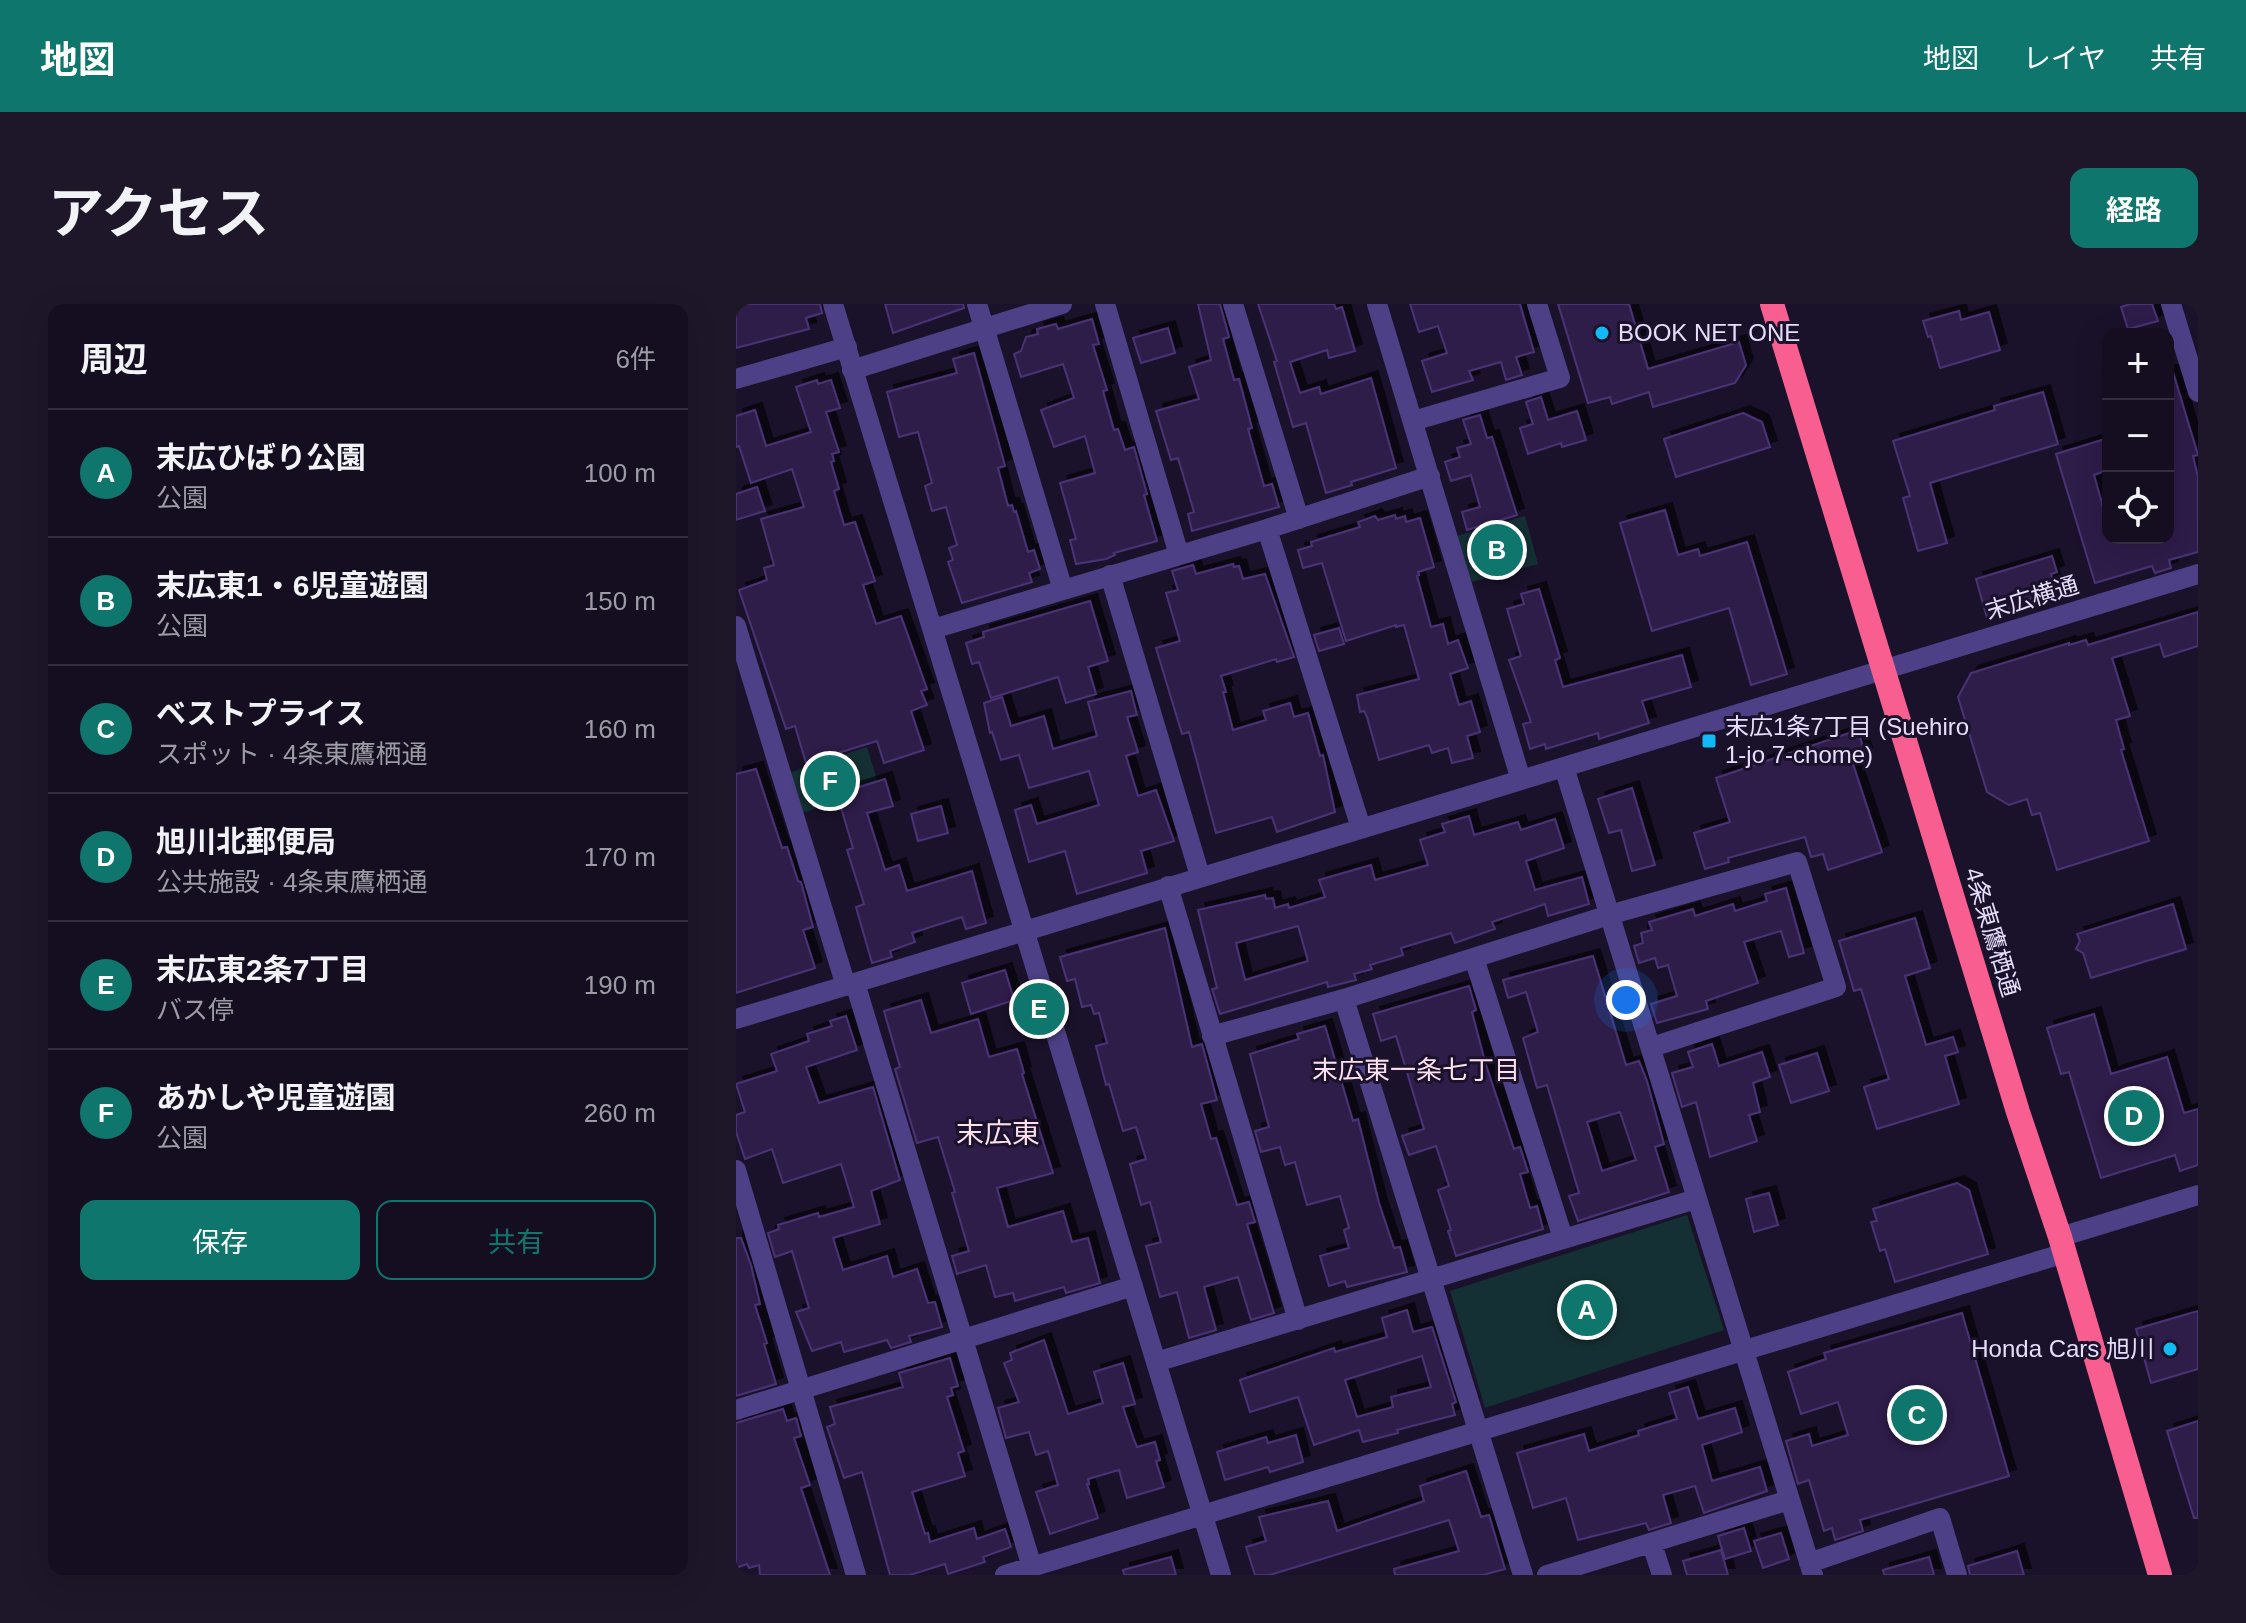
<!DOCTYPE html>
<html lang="ja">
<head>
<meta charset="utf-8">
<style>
	body { margin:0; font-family:Helvetica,"Noto Sans JP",sans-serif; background:#1d1729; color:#f1f3f6 }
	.controls { position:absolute; right:24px; top:24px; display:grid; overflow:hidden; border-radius:16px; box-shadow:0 8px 32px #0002 }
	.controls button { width:72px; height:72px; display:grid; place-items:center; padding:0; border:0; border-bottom:2px solid #332e3e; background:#140e20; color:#f1f3f6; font:40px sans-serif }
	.you { position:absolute; left:890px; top:696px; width:28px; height:28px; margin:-20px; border:6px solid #fff; border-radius:50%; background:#1a73e8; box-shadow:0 0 0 12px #1a73e833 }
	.badge { display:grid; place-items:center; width:52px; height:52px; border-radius:50%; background:#0f766e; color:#fff; font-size:26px; font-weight:700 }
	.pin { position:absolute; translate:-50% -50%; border:4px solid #fff; box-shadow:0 2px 8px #0006 }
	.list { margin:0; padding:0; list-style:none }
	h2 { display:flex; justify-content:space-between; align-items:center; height:104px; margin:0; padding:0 32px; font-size:34px }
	h2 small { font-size:26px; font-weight:400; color:#9d9ca5 }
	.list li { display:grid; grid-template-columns:52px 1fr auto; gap:24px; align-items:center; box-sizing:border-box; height:128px; padding:0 32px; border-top:2px solid #332e3e }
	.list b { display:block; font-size:30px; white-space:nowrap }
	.list p { margin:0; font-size:26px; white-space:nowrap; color:#9d9ca5 }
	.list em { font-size:26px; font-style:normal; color:#9d9ca5 }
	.actions { display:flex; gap:16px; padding:24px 32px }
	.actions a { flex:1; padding:18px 0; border:2px solid #0f766e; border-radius:16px; text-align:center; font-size:28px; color:#0f766e }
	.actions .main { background:#0f766e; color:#fff }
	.icon { flex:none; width:44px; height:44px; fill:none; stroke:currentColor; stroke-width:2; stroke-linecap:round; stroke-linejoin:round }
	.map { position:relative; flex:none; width:1462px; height:1271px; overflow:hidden; border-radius:16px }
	header { display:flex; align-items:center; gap:48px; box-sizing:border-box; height:112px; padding:0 40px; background:#0f766e; color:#fff }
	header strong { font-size:38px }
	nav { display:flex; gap:44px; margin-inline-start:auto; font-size:28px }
	.intro { display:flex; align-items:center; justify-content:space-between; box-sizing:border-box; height:192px; padding:0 48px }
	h1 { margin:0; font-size:56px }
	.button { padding:20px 36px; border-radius:16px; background:#0f766e; color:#fff; font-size:28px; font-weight:700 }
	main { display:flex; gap:48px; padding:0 48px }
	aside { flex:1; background:#140e20; border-radius:16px; box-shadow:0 8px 32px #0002 }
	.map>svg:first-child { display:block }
	.green { fill:#153034 }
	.building { fill:#2f1f4a; stroke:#4a3275; stroke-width:2; fill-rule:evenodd; filter:url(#shadow) }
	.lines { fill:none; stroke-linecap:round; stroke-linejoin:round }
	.minor { stroke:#4e4087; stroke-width:20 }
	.highway { stroke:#f85e8f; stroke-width:24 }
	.poi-dot { fill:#12baf5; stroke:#1a122a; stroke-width:3 }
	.labels { text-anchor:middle; stroke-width:6; stroke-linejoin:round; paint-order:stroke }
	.poi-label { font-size:24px; fill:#e6ddfd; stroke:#1a122a; text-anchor:start }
	.street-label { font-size:24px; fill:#e6ddfd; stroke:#1a122a }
	.neighbourhood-label { font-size:26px; fill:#fedfee; stroke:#1a122a }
	.quarter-label { font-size:28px; fill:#fedfee; stroke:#1a122a }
</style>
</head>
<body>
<header>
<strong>地図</strong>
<nav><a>地図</a><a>レイヤ</a><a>共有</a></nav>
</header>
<div class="intro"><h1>アクセス</h1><a class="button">経路</a></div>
<main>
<aside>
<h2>周辺<small>6件</small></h2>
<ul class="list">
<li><span class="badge">A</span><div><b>末広ひばり公園</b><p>公園</p></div><em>100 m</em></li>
<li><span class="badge">B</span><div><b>末広東1・6児童遊園</b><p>公園</p></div><em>150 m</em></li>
<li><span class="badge">C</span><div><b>ベストプライス</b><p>スポット · 4条東鷹栖通</p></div><em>160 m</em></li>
<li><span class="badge">D</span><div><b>旭川北郵便局</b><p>公共施設 · 4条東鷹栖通</p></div><em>170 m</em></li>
<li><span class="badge">E</span><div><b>末広東2条7丁目</b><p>バス停</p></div><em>190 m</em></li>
<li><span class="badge">F</span><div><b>あかしや児童遊園</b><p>公園</p></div><em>260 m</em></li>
</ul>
<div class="actions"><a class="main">保存</a><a>共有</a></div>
</aside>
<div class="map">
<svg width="1462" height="1271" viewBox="0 0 1462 1271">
	<defs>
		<filter id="shadow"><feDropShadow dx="7" dy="-7" stdDeviation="0" flood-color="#0009"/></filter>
	</defs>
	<rect width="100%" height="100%" fill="#1a122a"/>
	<path class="green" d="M789,212L802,260L732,279L721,232Z
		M131,443L143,482L58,512L47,471Z
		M951,911L988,1026L749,1104L714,987Z"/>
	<path class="building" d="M0,0H84L86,9L70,14L73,25L0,44Z
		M149,0H227L228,4L157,29Z
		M462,0H484L493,33L487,35L498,76L503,75L516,124L512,125L528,182L536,180L543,203L456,227L452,210L458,208L442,154L435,156L420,107L463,95L453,63L475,56Z
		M522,0H598L600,5L606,3L619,47L593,54L591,46L554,58L564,89L583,83L585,90L635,74L660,164L615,178L616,181L590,189L570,119L557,123L538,58L541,57Z
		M674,0H784L798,48L780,53L786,71L770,76L765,58L733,67L737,76L696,88L686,57L711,49L702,22L683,28Z
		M822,0H893L912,65L1003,38L1010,61L999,79L917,103L913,88L876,100L874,93L852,99Z
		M1394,0H1416L1422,17L1392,25L1385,3Z
		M1223,7L1225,16L1253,8L1264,46L1204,64L1195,32L1192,33L1187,17Z
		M356,15L363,40L357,41L371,86L367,87L378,126L382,125L389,146L398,143L411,190L408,191L421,237L378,249L379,251L370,255L340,260L334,236L340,235L324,179L359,169L349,132L318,143L305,106L338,94L327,60L285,73L278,50L285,47L290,33L302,30L301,25L320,20L322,25Z
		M432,24L439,49L405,59L397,34Z
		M238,49L269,162L262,164L272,202L276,201L278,208L280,207L292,248L298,246L304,265L293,269L296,278L226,299L212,258L217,256L213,244L221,241L210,203L196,207L189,182L196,179L182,128L163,133L151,88L221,69L217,55Z
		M1432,68H1437L1462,151L1457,152L1462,173V248L1433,256L1435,264L1419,269L1416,262L1359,279L1320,150L1372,134V166L1358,171L1372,221V234H1432Z
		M81,76L82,80L95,76L104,104L90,108L103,148L96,150L98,157L95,158L103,185L98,187L108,221L119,218L139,277L127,281L140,320L165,312L191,385L185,387L191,401L175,407L188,446L148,459L141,437L70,459L59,422L50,425L3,286L31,276L28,264L38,261L25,215L68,203L56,165L15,179L3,142L0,143V112L19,106L30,142L75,128L60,83Z
		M1307,88L1322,140L1194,179L1211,239L1182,247L1167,194L1174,192L1157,137L1259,106L1258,102Z
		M805,93L812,116L841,107L850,136L826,143L825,139L792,150L784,124L797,120L790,98Z
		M1007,109L1026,118L1034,143L940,173L928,135Z
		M744,111L751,134L756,133L781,211L731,226L726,208L744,203L735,171L715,177L709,158L724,153L721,144L735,140L727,116Z
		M21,183L29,207L0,216V190Z
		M929,206L942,251L962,245L964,252L1011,238L1051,370L1015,381L993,304L916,327L884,219Z
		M659,211L660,215L669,212L670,218L684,214L698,263L682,268L683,271L681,272L695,323L707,320L712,340L722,336L732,364L714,370L723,401L735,397L744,428L731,432L737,454L716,459L712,444L696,449L693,441L643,456L631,413L628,407L624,408L621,391L683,375L668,321L660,323V321L610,337L586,259L567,264L562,246L576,242L575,238L624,223L622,218L639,212L642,216Z
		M1316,252L1321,268L1315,270L1320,287L1272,302L1274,308L1251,314L1240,275Z
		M497,260L498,263L503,262L507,275L529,270L558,353L541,358L540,355L485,372L490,388H487L497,426L530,416L527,407L554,399L558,413L572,409L584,452L587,451L599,508L541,528L536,513L480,529L453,428L446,430L420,344L444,337L430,289L442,286L436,267L457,261L460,270Z
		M803,285L824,354L819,356L827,383L946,351L955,383L906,397L913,419L863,435L862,429L810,445L809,440L794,445L787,420L795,418L773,356L785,352L771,305L788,300L785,290Z
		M354,297L372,357L352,363L360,390L330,399L322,373L255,394L243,358L236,360L230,339L248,333L247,328Z
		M1462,308V342L1428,353L1424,340L1376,354L1394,412L1380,416L1388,445L1385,446L1413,537L1321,566L1304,509L1296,511L1291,495L1273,501L1251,488L1222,393L1235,369L1333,339V341L1350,336L1352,341Z
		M603,324L608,340L583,347L578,331Z
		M395,387L401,411L391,413L402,448L390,452L402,492L420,486L438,537L405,547L411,569L341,590L329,547L293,558L279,506L295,501L301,520L363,501L353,467L293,484L283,451L265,456L256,428L254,429L248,399L266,393L275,422L308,412L317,445L361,432L352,398Z
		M1122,426L1129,450L1115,454L1146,548L1092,566L1087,550L1075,553L1069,533L992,554L993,558L969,565L958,529L994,518L980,474Z
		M20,465L46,544L51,543L62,577L65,578L77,623L67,626L79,664L0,689V470Z
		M149,475L157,502L131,509L149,566L163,561L171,587L236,567L250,619L230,625L226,613L176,629L179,638L154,647L156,653L136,659L120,603L128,600L111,546L117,544L101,490Z
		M896,484L919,561L896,567L885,526L873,529L862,495Z
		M205,502L212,529L182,537L175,510Z
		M733,512L738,531L782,518L785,526L819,515L828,544L790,557L799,586L846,573L853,600L812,612L809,600L756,618L759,625L719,639L715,629L665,644L667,651L634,661L636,665L618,670L620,676L592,683L591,678L484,710L476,685L481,684L462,606L529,591L530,595L537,594L539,604L552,600L553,604L589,593L583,576L635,561L639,576L692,561L684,536L709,528L706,520ZM562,622L572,657L509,676L500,639Z
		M1050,584L1068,649L1053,653L1045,627L1008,638L1022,679L970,697L972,705L921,719L915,700L941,692L932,661L922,664L919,654L903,659L898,642L907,639L905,629L916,626L913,618L957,605L959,612L997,600L999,607L1031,597L1029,590Z
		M1437,600L1450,645L1355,674L1347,649L1340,645L1344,637L1341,630Z
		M1179,614L1194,664L1169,672L1190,741L1217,733L1222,748L1209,752L1223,800L1141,825L1128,783L1153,775L1125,685L1118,687L1103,637Z
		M429,624L456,743L466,740L481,796L465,800L475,835L480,834L501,901L513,898L519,918L511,920L538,1009L515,1016L502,973L468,983L480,1026L453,1034L441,988L424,993L410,942L425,938L414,898L405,901L394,860L410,855L400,823L387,827L373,780L370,781L360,742L371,739L363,709L358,710L355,701L346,703L339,675L331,677L324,653Z
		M857,652L890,761L903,757L911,777L928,840L919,843L933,888L842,917L833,892L843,889L811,781L801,784L787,734L802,728L790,688L772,694L767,676ZM884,808L900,856L866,867L851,818Z
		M269,666L278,696L235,710L226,679Z
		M733,682L740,706L736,708L749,758L778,845L784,843L792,868L784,870L794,904L801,902L807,925L720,952L712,927L715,926L702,886L713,882L700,842L673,851L666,832L688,825L660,732L645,737L637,710Z
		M185,696L195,729L242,715L253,753L281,745L288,769L286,770L317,869L261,884L272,923L327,907L336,938L352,934L364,979L330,989L328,983L279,997L277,989L259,993L250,961L221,970L216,952L233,947L216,889L219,888L202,833L181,839L159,765L164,763L148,707Z
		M1358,710L1375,770L1431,753L1448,809L1462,805V861L1444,867L1439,851L1365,874L1333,768L1325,770L1311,724Z
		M110,712L121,746L70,763L83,799L137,783L164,876L135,887L144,920L97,934L107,966L151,952L157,973L181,965L192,999L199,998L206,1023L173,1032L175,1038L155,1044L151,1036L108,1048L105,1038L76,1047L60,1008L73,1004L56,947L39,953L32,929L43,925L42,921L82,909L83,913L118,903L105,860L47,879L36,845L9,855L0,828V811L9,808L0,780L41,767L35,750L73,737L71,730L96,722L94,717Z
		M589,722L617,817L622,815L643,899L658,944L664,943L671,968L611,983L609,977L593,982L584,952L613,944L608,926L613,924L604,892L571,901L559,858L549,861L544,843L525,848L519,827L533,823L514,750L563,735L561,730Z
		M976,740L983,762L1026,748L1034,773L1017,779L1024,808L1013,811L1021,837L974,853L960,798L946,803L936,769L957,763L952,748Z
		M1081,749L1093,787L1055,799L1043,761Z
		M1221,879L1233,886L1252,950L1159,978L1149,945L1144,947L1135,918L1141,917L1137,905Z
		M1033,889L1042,921L1018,928L1010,895Z
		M0,934H5L15,961L24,1000L19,1001L31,1039L28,1040L40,1080L0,1092Z
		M671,1006L677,1028L696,1023L720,1098L716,1100L719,1111L661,1126L662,1129L627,1138L623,1126L578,1141L562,1093L514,1108L504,1076L598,1044L599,1048L651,1033L646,1014ZM686,1052L695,1083L655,1093L657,1103L621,1113L609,1076Z
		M1462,1007V1065L1415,1079L1400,1025Z
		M1226,1009L1273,1172L1124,1216L1127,1227L1099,1236L1096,1224L1088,1227L1073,1176L1062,1180L1050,1137L1073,1130L1076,1142L1112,1131L1102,1098L1065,1110L1052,1068L1090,1055L1088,1049Z
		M308,1036L332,1110L367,1099L358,1068L387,1059L399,1100L387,1103L397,1133L401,1143L419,1138L424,1156L420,1157L428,1183L391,1194L383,1166L352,1175L353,1180H351L362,1214L314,1230L300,1188L322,1181L312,1147L300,1151L293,1128L270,1134L262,1104L283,1098L268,1059L276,1056L274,1049Z
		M214,1054L222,1082L215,1084L217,1091L211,1093L228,1147L222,1149L229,1172L176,1188L189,1230L192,1229L194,1238L238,1224L241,1235L269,1225L275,1243L247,1253L249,1258L212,1270L209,1260L174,1271H154L126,1168L108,1174L91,1123L99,1120L94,1103L167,1083L163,1069Z
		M952,1083L962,1115L999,1104L1006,1128L966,1141L976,1177L1024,1163L1031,1187L968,1209L959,1182L927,1191L935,1219L913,1226L910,1219L842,1236L830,1194L797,1204L781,1149L848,1130L853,1147L903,1131L902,1127L941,1115L933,1089Z
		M47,1105L51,1117L60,1114L65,1132L58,1134L74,1181L65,1184L94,1271H24L23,1261L13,1264L11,1260L0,1264V1119Z
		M1462,1117V1214H1458L1431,1127Z
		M560,1131L567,1158L534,1168L532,1163L489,1176L481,1148L530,1133L532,1139Z
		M730,1167L745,1213L753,1211L769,1265L747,1271H659L658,1265L723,1247L713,1216L534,1271H519L510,1243L530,1237L523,1213L592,1197L601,1227L688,1197L684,1182Z
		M1008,1224L1015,1247L989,1255L982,1232Z
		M1045,1229L1053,1255L1027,1264L1018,1237Z
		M985,1246L992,1271H951L947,1257Z
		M1281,1247L1288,1271H1234L1232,1262Z
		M435,1253L440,1271H388L387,1266Z
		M1193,1253L1198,1271H1148L1147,1266Z"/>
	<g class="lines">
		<path class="minor" d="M97,0L485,1271
			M241,0L327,286
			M369,0L443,251
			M497,0L563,215
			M641,0L785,476
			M1435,0L1462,88
			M116,66L326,0
			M0,75L111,43
			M677,117L824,74L801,0
			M531,225L625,524
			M374,271L464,572
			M0,322L110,682
			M197,325L531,225L694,172
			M828,463L1077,1271
			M432,582L562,1016
			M738,654L827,934
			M119,679L296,1263
			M608,695L787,1271
			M0,715L1462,270
			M476,732L608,695L873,611L1061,558L1100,683L916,743
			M0,866L120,1271
			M1324,933L1462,891
			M420,1058L960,895
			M0,1106L397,982
			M916,1240L926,1271
			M1073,1259L1204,1214L1221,1271
			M269,1271L1329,949
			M811,1271L1053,1196"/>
		<path class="highway" d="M1036,0L1282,808L1324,933L1424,1271"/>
	</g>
	<g class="poi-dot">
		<circle cx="866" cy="29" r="8"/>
		<rect x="965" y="429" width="16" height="16" rx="4"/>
		<circle cx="1434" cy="1045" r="8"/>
	</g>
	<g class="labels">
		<g class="poi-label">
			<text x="882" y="37">BOOK NET ONE</text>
			<text x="989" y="431">末広1条7丁目 (Suehiro<tspan x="989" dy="28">1-jo 7-chome)</tspan></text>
			<text x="1418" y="1053" text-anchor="end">Honda Cars 旭川</text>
		</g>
		<g class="street-label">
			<text transform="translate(1296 294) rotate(-17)" y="8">末広横通</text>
			<text transform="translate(1256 628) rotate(73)" y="8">4条東鷹栖通</text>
		</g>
		<g class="neighbourhood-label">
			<text x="680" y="775">末広東一条七丁目</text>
		</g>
		<g class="quarter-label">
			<text x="262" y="839">末広東</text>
		</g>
	</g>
</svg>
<div class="controls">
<button>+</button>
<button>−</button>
<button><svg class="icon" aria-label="locate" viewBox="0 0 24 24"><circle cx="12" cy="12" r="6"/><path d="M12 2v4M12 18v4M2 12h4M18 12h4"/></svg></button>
</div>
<div class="you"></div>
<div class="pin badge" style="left:851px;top:1006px">A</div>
<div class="pin badge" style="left:761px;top:246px">B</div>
<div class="pin badge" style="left:1181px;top:1111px">C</div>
<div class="pin badge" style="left:1398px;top:812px">D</div>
<div class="pin badge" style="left:303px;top:705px">E</div>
<div class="pin badge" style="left:94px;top:477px">F</div>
</div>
</main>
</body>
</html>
